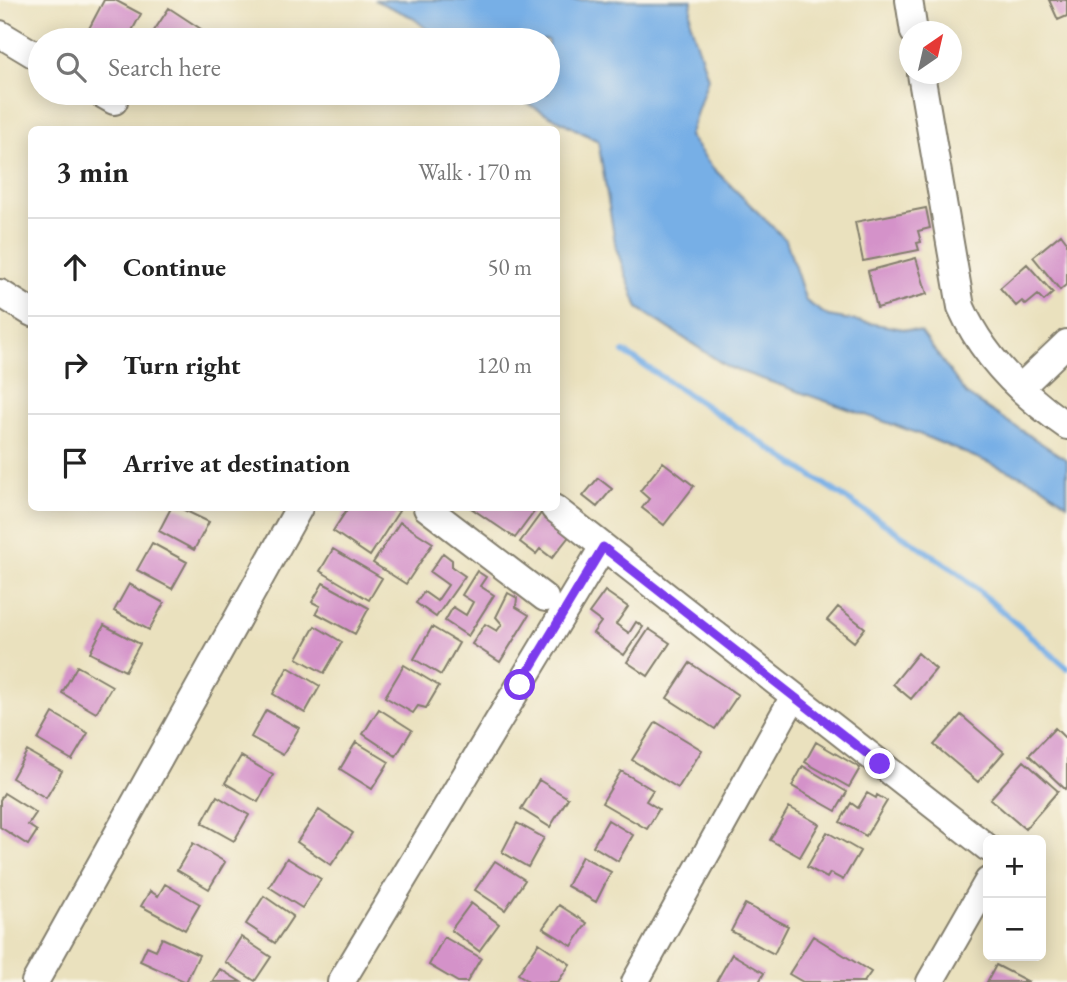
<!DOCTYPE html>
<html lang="en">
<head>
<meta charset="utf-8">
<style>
	body { margin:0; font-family:"EB Garamond",serif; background:#f6f6f6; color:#222 }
	.controls { position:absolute; right:21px; bottom:21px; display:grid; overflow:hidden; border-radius:10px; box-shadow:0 4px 18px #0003 }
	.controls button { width:63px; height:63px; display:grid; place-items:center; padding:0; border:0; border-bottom:2px solid #e0e0e0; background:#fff; color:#222; font:35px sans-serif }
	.compass { position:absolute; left:899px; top:21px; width:63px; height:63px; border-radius:50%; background:#fff; box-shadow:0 4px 18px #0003; rotate:34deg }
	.stop { position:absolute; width:21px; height:21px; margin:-16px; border:5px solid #7c3aed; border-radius:50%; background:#fff }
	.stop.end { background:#7c3aed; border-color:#fff; box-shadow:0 2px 7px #0008 }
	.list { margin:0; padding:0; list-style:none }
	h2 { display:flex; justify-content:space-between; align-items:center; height:91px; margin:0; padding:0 28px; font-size:30px }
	h2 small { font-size:23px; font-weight:400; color:#767676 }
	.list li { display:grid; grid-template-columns:46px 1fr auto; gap:21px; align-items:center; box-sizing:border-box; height:98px; padding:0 28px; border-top:2px solid #e0e0e0 }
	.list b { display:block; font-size:26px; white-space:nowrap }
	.list em { font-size:23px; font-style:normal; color:#767676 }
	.icon { flex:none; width:38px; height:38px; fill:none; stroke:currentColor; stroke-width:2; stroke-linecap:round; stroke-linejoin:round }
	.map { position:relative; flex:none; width:1067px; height:982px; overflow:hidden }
	.search { position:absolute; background:#fff; box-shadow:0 4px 18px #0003; left:28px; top:28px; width:532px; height:77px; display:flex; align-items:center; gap:18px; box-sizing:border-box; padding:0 24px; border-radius:38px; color:#767676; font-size:26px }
	.panel { position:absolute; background:#fff; box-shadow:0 4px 18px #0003; left:28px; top:126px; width:532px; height:385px; border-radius:10px }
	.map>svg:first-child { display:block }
	.water { fill:#77afe6; stroke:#4a6681; stroke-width:2 }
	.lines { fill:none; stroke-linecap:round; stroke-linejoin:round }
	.stream { stroke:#77afe6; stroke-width:6 }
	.building { fill:#d492c9 }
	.minor-casing { stroke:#837e6d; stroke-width:30 }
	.minor { stroke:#fff; stroke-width:26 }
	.route { stroke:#7c3aed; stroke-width:9 }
</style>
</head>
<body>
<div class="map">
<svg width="1067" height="982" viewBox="0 0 1067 982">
	<rect width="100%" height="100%" fill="#fbf7ec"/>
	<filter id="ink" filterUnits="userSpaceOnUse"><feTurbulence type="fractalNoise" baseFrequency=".0143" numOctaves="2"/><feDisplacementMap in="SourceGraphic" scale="14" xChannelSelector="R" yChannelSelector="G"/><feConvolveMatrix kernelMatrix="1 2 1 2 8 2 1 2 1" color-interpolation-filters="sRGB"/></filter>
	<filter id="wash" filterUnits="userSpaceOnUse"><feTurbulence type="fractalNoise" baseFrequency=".00686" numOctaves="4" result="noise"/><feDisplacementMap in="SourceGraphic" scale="28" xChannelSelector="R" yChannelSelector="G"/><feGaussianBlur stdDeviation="1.57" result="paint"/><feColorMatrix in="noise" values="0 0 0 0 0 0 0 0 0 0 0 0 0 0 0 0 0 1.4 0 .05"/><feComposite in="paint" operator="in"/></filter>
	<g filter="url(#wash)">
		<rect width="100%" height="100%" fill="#eae1be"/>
		<path class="water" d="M374,0H692L690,21L708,78L689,136L713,168L786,240L806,301L828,316L921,332L967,395L1067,460V504L1038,483L914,432L728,367L638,308L616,248L598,141L507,93H548V40H440L412,17Z"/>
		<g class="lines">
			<path class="stream" d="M624,352L956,571L1067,668"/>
		</g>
		<g id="blocks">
			<path class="building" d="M104,0H115L141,14L127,40H83Z
				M1049,0H1067V16L1058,20Z
				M169,8L201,29L194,40H148Z
				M926,208L930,228L918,231L921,242L917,243L919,250L863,261L855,222Z
				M1061,234L1067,242V284L1060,290L1033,257Z
				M916,258L927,294L877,308L868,271Z
				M1027,264L1053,293L1044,301L1038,295L1026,305L1022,301L1016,306L1000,288Z
				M663,462L694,486L664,525L642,508L649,499L640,491Z
				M598,478L612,489L597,507L583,496Z
				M171,508H180L209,522L194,550L159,531Z
				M348,508H393L399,511L370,556L333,531Z
				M471,508H537L515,538Z
				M542,512L571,534L552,558L540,549L536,554L520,542Z
				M400,522L433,543L406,584L373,563Z
				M152,543L187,562L172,589L137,570Z
				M333,549L382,578L369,600L320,571Z
				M443,553L452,560V567L465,576L436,617L416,603L424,592L437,601L448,585L430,572Z
				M477,571L486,577L480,586L494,595L468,636L445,621L453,607L466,615L473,602L462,595Z
				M323,583L369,608L355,634L316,613L320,606L312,602Z
				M129,584L164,603L149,630L114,611Z
				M605,591L628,607L616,624L629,633L636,622L643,627L624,655L593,633L601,622L589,613Z
				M508,593L517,598L516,607L529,615L500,662L472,644L485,624L497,631L502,624L496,617Z
				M838,607L865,628L854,642L827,620Z
				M104,625L140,644L125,671L90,653Z
				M315,626L342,642L324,673L297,658Z
				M432,627L459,643L441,675L414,659Z
				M649,629L670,643L648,676L627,662Z
				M918,653L936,669L911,699L893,684Z
				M690,663L738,695L715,729L667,698Z
				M404,665L439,686L426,708L418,706L413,713L385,697Z
				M77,666L112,686L96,713L62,693Z
				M288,667L320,686L305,713L273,694Z
				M379,709L412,730L396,756L363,734Z
				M266,710L299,728L283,755L251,737Z
				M53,713L88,733L72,760L38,740Z
				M961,715L1004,752L978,782L934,745Z
				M656,722L702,750L678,788L632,760Z
				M1055,728L1067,740V787L1065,789L1029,755Z
				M356,742L389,762L372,789L340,769Z
				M816,742L860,768L849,787L805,762Z
				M27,751L62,771L46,798L12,778Z
				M241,756L273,775L258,802L225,783Z
				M1024,761L1058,791L1025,829L990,799Z
				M803,766L847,792L836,811L792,786Z
				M621,771L653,790L646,801L659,809L647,829L602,803Z
				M539,780L568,798L550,827L521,809Z
				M4,793L36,813L28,825L37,831L28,845L0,827V800Z
				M867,793L876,798L877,795L887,801L866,836L840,822L851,803L858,808Z
				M217,796L249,815L234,841L202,823Z
				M789,807L819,824L800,857L770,840Z
				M319,810L353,833L331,865L297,842Z
				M608,820L633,835L618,861L593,846Z
				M517,823L544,838L528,867L502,852Z
				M827,832L860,851L843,880L830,873L827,878L807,867Z
				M193,843L225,862L209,889L177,870Z
				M582,856L611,872L596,902L567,886Z
				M287,858L321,879L302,908L269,887Z
				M495,861L525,880L505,910L475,890Z
				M165,884L200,904L185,930L141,906L150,891L158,896Z
				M264,896L293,916L275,943L246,924Z
				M471,903L499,924L479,951L451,930Z
				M745,904L788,926L774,954L731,931Z
				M559,905L587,923L572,946L543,928Z
				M813,936L871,972L864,982H803L789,974Z
				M241,937L271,957L255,981L225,962Z
				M444,937L481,958L467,982H458L429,965Z
				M162,938L199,955L186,982L140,961L147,946L156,950Z
				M539,943L570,964L558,982H530L518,974Z
				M732,954L764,973L759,982H716Z
				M996,965L1029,982H987Z
				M220,969L241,982H212Z"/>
		</g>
	</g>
	<g filter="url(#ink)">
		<use href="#blocks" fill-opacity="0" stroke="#837e6d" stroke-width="2"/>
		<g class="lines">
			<g class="minor-casing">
				<path id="minor" d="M909,0L914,32
					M0,34L40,58
					M921,74L961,307C983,357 1022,395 1067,426
					M100,93L114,101
					M0,293L32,313
					M1020,388L1067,343
					M427,508L545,598
					M554,508L988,848
					M35,982L299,508
					M341,982L603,547
					M635,982L794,696
					M930,982L988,881"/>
			</g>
			<use href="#minor" class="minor"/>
		</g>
	</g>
	<g class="lines" filter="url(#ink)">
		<path class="route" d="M520,685L603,547L880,764"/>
	</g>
</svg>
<div class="controls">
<button>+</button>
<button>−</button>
</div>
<svg class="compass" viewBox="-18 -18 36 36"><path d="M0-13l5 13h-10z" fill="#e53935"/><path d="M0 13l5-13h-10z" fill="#767676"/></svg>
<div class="stop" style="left:520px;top:685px"></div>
<div class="stop end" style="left:880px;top:764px"></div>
<div class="search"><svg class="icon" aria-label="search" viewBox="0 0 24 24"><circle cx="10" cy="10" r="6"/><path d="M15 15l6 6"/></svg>Search here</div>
<section class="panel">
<h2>3 min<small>Walk · 170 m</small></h2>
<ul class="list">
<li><svg class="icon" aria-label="ahead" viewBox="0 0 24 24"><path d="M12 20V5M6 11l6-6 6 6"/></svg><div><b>Continue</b></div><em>50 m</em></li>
<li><svg class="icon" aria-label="right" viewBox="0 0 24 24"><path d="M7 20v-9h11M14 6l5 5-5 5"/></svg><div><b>Turn right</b></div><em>120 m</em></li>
<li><svg class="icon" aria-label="arrive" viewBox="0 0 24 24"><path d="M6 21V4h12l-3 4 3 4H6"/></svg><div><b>Arrive at destination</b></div></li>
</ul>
</section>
</div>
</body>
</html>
